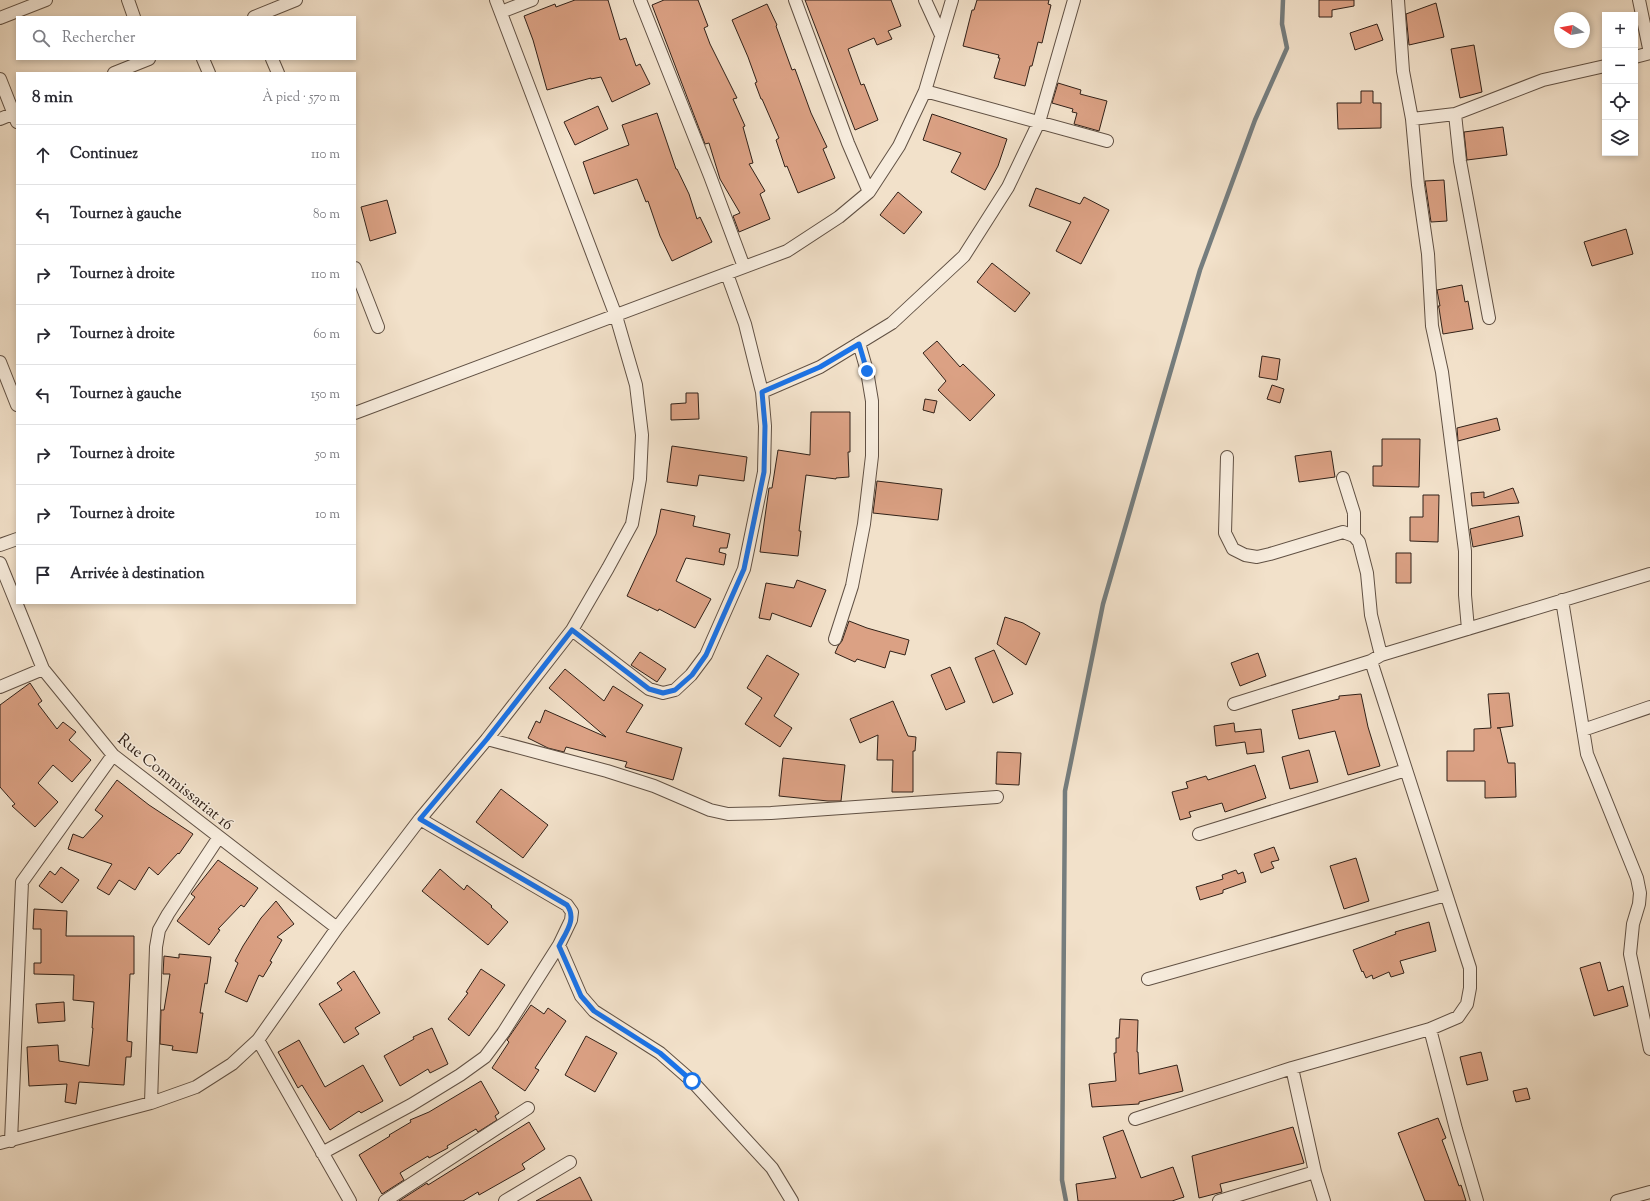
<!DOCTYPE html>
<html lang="fr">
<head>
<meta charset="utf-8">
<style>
	body { margin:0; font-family:"Sorts Mill Goudy",serif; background:#f7f7f7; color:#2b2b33 }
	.controls { position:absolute; right:12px; top:12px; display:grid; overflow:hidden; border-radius:0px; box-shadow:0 2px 6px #0003 }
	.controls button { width:36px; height:36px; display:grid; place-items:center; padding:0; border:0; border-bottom:1px solid #e1e1e2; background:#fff; color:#2b2b33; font:20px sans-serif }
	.compass { position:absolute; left:1554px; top:12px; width:36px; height:36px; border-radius:50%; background:#fff; box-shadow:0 2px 6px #0003; rotate:281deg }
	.stop { position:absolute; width:12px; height:12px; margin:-9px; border:3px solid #1a73e8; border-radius:50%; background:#fff }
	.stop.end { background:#1a73e8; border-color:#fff; box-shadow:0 1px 4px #0008 }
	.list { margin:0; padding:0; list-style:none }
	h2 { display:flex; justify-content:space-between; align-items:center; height:52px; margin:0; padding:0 16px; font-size:17px }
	h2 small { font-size:13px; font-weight:400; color:#7c7c81 }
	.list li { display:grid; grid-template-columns:26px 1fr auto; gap:12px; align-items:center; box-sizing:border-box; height:60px; padding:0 16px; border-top:1px solid #e1e1e2 }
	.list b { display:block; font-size:15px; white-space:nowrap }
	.list em { font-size:13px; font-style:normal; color:#7c7c81 }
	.icon { flex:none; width:22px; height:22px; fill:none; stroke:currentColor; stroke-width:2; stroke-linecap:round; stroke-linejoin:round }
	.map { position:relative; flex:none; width:1650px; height:1201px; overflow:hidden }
	.search { position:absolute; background:#fff; box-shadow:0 2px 6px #0003; left:16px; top:16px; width:340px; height:44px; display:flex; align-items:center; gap:10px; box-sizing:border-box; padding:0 14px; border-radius:0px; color:#7c7c81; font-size:15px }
	.panel { position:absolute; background:#fff; box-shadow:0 2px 6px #0003; left:16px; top:72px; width:340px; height:532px; border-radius:0px }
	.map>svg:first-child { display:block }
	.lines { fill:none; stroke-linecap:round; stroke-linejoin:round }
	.stream { stroke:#757d7e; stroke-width:4.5 }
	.building { fill:#dba184; stroke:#312118 }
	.minor-casing { stroke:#615144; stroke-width:14 }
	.minor { stroke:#f7ecdd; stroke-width:12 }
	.route { stroke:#1a73e8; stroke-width:5 }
	.labels { text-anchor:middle; stroke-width:3; stroke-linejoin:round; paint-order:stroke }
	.street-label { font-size:16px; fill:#312118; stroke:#f7ecdd }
</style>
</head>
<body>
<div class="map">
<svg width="1650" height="1201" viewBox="0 0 1650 1201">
	<rect width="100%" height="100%" fill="#f2e1ca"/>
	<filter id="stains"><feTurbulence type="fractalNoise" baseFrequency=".005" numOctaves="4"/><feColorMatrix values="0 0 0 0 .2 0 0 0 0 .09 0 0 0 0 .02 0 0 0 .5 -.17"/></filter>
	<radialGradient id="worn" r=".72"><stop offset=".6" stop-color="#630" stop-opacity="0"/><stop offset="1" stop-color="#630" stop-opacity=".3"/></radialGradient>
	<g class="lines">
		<path class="stream" d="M1066,1201L1062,1180L1065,791L1103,604L1200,270L1255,120L1287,48L1282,24L1283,0"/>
	</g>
	<path class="building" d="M575,0H608L620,40L626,38L636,66L640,64L650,84L612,102L601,77L591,79V78L547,90L533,40L524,16L555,4L556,7Z
		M664,0H698L708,26L704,28L710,44L737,98L733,99L745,126L743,127L753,163L749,164L765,191L760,194L770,219L739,232L733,216L740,213L720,179L709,143L705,144L652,5Z
		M805,0H891L901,26L888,31L892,39L877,45L874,38L848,49L861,85L864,84L878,120L855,130Z
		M977,0H1049L1048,4L1051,5L1042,43L1038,42L1032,66H1030L1025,86L994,78L1000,58H998L999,55L963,46L972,10H974Z
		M1319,0H1354V6L1332,10V17H1319Z
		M1436,3L1444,37L1409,45L1406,14Z
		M767,4L777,25L776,26L792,70L795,69L811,113L827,147L823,149L835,178L798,193L787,166L785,167L776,140L779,138L762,99H761L755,83L757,82L748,57L732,20Z
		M1377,24L1383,40L1355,50L1350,33Z
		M1474,45L1482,92L1460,98L1451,49Z
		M1058,83L1081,90L1080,94L1107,101L1099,131L1074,124L1077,113L1072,112L1073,109L1052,103Z
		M1361,91H1373V103H1381V128L1338,129L1337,103H1361Z
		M598,106L608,129L575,145L564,122Z
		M657,113L676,169H677L689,194L697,219L700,217L712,242L672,261L660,236L648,201L646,202L637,179L594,194L583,162L629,145L622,125Z
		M932,114L1007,139L998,166L985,190L951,172L961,153L923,140Z
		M1503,127L1507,155L1467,160L1464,132Z
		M1444,180L1447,221L1431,222L1425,181Z
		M1036,188L1080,204L1084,197L1109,210L1081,264L1056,251L1071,222L1029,206Z
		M898,192L922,212L904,234L880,215Z
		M387,200L396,233L370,241L361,207Z
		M1626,229L1633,254L1592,266L1584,242Z
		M992,263L1030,293L1015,312L977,282Z
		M1462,285L1465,302L1468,301L1473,329L1443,334L1439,308L1438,306H1440L1437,290Z
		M937,341L960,367L963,364L995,395L970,421L938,390L946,381L923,353Z
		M1262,356L1280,359L1277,380L1259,377Z
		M1272,385L1284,389L1280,403L1267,399Z
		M686,393H698L699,419L671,420V404L686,403Z
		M925,399L937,401L934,413L923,410Z
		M811,412H850V452H848L849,477L836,478V479L806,475L799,531H801L798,556L760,552L769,488H772L778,450L810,455Z
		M1497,418L1500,430L1458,441L1457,428Z
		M1382,439H1420L1419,487L1373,486V466H1382Z
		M672,446L747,457L744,481L699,475L697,486L667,482Z
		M1331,451L1335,477L1299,482L1295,456Z
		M877,481L942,489L938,520L873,513Z
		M1513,488L1519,503L1472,506L1471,493L1484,492V498Z
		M1423,495H1439L1438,542L1410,541V517H1423Z
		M661,509L695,516L693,526L730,534L727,548H720L719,552L726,554L724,565L686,558L676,581L711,599L695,628L659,609L658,611L627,596L656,534Z
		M1519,516L1523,536L1473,547L1470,529Z
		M1396,553H1411V583H1396Z
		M797,580L826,590L811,627L772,613L770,620L759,618L766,583L794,588Z
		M1005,617L1023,623L1040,633L1026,665L997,644Z
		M849,621L867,628L909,640L905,655L890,651L885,668L857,659L855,662L835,653L838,646L842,641Z
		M994,650L1013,694L993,703L975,658Z
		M640,652L666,669L657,682L631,665Z
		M1258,653L1266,676L1240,686L1231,663Z
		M767,655L799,674L774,716L792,728L780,747L745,724L762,698L747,688Z
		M950,667L965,702L946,710L931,675Z
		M565,669L604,701L613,686L643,705L626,732L682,748L673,780L625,767L627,762L566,747L564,752L548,748L528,738L536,721L540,723L545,710L606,737L549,688Z
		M30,683L42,701L38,704L57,729L63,722L76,732L69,740L91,760L72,782L53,765L38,783L58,802L35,827L12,806L15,804L0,787V705Z
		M1509,693L1513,726L1497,728H1500L1508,763H1515L1516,797L1485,798V781H1447V751H1474V729L1491,728L1488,694Z
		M1361,694L1368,727L1380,766L1348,775L1335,731L1299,739L1292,710L1339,699V696Z
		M893,701L908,736L916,737L915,751H913V792H892L893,760H877L878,735L860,743L850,719Z
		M1234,723L1235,732L1261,729L1264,752L1247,754L1245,742L1216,746L1214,726Z
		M1309,750L1318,782L1290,789L1282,757Z
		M997,752L1021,753L1019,785L996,784Z
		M783,758L845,765L841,801H828L779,796Z
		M1255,765L1266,798L1225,812L1222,803L1189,812L1191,817L1180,820L1172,792L1188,788L1186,782L1206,776L1208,780Z
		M117,780L149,805L193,834L179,854L178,853L158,875L149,867L135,890L119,880L109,895L97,888L112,864L68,849L73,834L83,838L103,816L95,810Z
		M501,789L548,825L523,858L476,822Z
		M1274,847L1279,860L1271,862L1274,868L1261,873L1254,854Z
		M1356,858L1369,901L1344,909L1330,866Z
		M218,860L258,888L244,907L241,905L218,929L220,930L209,945L177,921L195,897L191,894Z
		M61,867L79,880L62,903L39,886L50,871L55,875Z
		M440,869L464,890L467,885L492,906L491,907L508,922L488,945L422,891Z
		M1236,870L1238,874L1243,872L1246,882L1223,890V893L1200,900L1196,887L1223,879L1222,875Z
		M276,901L294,924L277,937L282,940L270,961L272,962L263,977L259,975L247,1002L225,992L238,963L235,961L243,946L261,918Z
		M34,909L67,911L66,936H134V974H130L127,1041L132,1042L131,1057H126L124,1085L79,1082L76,1104L65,1102L67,1084L29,1086L27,1047L58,1045L59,1061L89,1066L93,1028H92L94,1002L73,1000L74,975L34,974V963H41V929H33Z
		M1429,922L1436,951L1400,961L1404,973L1391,977L1389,972L1373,979L1372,975L1366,978L1363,971L1362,972L1353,950L1396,934L1395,932Z
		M179,954L211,957L207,984L205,983L200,1013H203L197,1053L172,1050L173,1046L160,1044L161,1010H164L170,974H163L164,956L179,958Z
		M1600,962L1608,991L1623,986L1628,1006L1594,1016L1580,968Z
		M481,969L505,985L469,1036L448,1019L468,993L466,992Z
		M354,971L380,1013L355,1028L359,1034L344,1043L319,1004L342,990L337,983Z
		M64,1002L65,1021L38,1023L36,1004Z
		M531,1005L544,1014L548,1008L566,1021L535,1068L539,1070L525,1091L492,1068L509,1042L507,1040Z
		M1120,1019L1138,1020L1137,1052H1138L1139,1074L1177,1065L1183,1091L1139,1102V1104L1092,1107L1089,1084L1116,1081L1114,1053H1116V1038H1119Z
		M432,1028L448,1064L430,1073L428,1069L400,1086L384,1056L414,1039L413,1037Z
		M586,1036L617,1053L595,1092L565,1075Z
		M299,1040L325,1087L363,1065L383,1101L361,1113L359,1111L330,1130L302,1085L298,1088L278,1052Z
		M1481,1052L1488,1080L1467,1085L1460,1057Z
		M481,1081L499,1113L495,1116L497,1120L478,1132L476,1129L447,1146L448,1148L429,1158L428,1156L400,1173L404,1180L382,1194L359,1155L390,1136L389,1135L411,1122L410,1120L429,1112Z
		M1527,1088L1530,1099L1516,1102L1513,1091Z
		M1438,1118L1446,1138L1442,1140L1459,1186L1461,1185L1466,1201H1425L1398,1133Z
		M529,1122L545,1149L522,1164L525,1169L479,1195L478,1192L463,1201H399L427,1183L428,1185Z
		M1293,1127L1304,1163L1220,1184L1222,1192L1199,1198L1192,1156Z
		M1123,1130L1141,1178L1173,1167L1184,1197L1172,1201H1078L1076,1184L1116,1178L1103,1137Z
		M580,1177L592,1201H536Z"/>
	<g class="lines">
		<g class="minor-casing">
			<path id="minor" d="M128,0L134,17
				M640,0L710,176L744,267
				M795,0L848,143L869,192
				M925,0L941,35
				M1398,0L1403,71L1412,119L1418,185L1428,254L1432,326L1442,372L1465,551V595L1468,629
				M1639,0L1650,53
				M501,12L532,0
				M254,17L296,0
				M0,18L46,0
				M1635,57L1650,53
				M203,59L209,73
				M272,59L278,73
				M114,73L149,59
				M0,79L17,122
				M925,91L1107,141
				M1455,114L1460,161L1489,318
				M0,119L17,112
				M1412,119L1455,114L1543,80L1605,66
				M355,268L378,327
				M0,362L17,405
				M762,392L820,367L892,323L964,256L1008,187L1039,122L1074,0
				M355,413L787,251L839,217L869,192L899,146L925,91L952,0
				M1227,457L1225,533L1233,549L1245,555L1257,557L1270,554L1343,532L1354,536L1359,542L1367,573L1371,615L1381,655
				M1343,478L1354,513V536
				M0,545L17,539
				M0,563L43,669L113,755L337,928
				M1562,600L1587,754L1637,878L1640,893L1639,904L1633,924L1630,954L1650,1049
				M572,630L649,689L663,693L675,690L691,675L706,655L744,569L764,472L765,426L762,392L745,324L727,274
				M835,639L852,586L864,524L872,456V401L867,371L859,343
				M0,687L43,669
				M1234,704L1371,661L1381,655L1650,574
				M1583,730L1650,707
				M487,739L607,771L654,786L710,810L728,814L771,813L997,797
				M1199,834L1406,770
				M559,945L581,996L594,1011L660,1053L692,1081L772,1168L792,1201
				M1148,979L1446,895
				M1430,1029L1456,1129L1477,1201
				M258,1040L350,1201
				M1292,1068L1315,1172L1324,1201
				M151,1103L156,947L159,930L168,914L219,837
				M1135,1119L1292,1068L1430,1029L1458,1017L1467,1004L1470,988V968L1371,661
				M11,1141L22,882L113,755
				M0,1143L151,1103L196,1087L232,1064L258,1040L337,928L420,819L487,739L572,630L608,568L632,524L640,479L642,435L636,385L616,316L496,0
				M322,1153L411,1105L460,1075L485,1057L503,1033L559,945L571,920L572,912L567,905L420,819
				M385,1201L528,1108
				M505,1201L570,1162
				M1219,1201L1315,1172
				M1617,1201L1650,1192"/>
		</g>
		<use href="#minor" class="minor"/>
	</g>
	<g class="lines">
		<path class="route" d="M692,1081L660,1053L594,1011L581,996L559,946C566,932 577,919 567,905L420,819L487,739L572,630L649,689L663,693L675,690L692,675L706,655L744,569L764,472L765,426L762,392L820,367L859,344L867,371"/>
	</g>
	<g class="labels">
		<g class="street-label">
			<text transform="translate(176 781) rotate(39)" y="6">Rue Commissariat 16</text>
		</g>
	</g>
	<rect width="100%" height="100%" filter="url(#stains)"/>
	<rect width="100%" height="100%" fill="url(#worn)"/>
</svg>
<div class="controls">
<button>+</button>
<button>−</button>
<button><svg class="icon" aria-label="locate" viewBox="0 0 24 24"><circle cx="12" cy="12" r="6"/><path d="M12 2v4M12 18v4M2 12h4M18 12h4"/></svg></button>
<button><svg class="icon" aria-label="layers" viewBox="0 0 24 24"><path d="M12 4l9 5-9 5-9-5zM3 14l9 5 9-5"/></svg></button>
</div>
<svg class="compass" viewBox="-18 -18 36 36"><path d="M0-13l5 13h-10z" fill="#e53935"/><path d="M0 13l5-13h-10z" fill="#7c7c81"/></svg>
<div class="stop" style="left:692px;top:1081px"></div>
<div class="stop end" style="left:867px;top:371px"></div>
<div class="search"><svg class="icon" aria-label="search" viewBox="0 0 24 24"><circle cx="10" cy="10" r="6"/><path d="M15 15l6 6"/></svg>Rechercher</div>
<section class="panel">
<h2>8 min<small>À pied · 570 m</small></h2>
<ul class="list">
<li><svg class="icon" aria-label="ahead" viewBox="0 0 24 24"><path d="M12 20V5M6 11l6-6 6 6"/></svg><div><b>Continuez</b></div><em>110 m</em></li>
<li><svg class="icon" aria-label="left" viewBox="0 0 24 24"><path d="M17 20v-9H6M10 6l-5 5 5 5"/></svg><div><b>Tournez à gauche</b></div><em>80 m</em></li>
<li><svg class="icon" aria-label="right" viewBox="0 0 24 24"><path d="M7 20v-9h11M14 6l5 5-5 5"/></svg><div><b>Tournez à droite</b></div><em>110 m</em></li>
<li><svg class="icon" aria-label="right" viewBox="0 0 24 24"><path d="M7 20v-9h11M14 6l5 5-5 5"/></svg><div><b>Tournez à droite</b></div><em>60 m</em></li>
<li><svg class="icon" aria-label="left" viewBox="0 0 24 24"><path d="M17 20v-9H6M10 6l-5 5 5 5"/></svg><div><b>Tournez à gauche</b></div><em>150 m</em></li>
<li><svg class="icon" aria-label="right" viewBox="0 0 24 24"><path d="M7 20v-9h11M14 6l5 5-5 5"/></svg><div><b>Tournez à droite</b></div><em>50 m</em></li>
<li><svg class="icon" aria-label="right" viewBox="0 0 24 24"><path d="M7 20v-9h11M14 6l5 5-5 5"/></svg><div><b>Tournez à droite</b></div><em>10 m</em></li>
<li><svg class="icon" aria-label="arrive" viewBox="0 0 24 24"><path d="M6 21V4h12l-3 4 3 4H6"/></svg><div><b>Arrivée à destination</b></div></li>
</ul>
</section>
</div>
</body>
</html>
